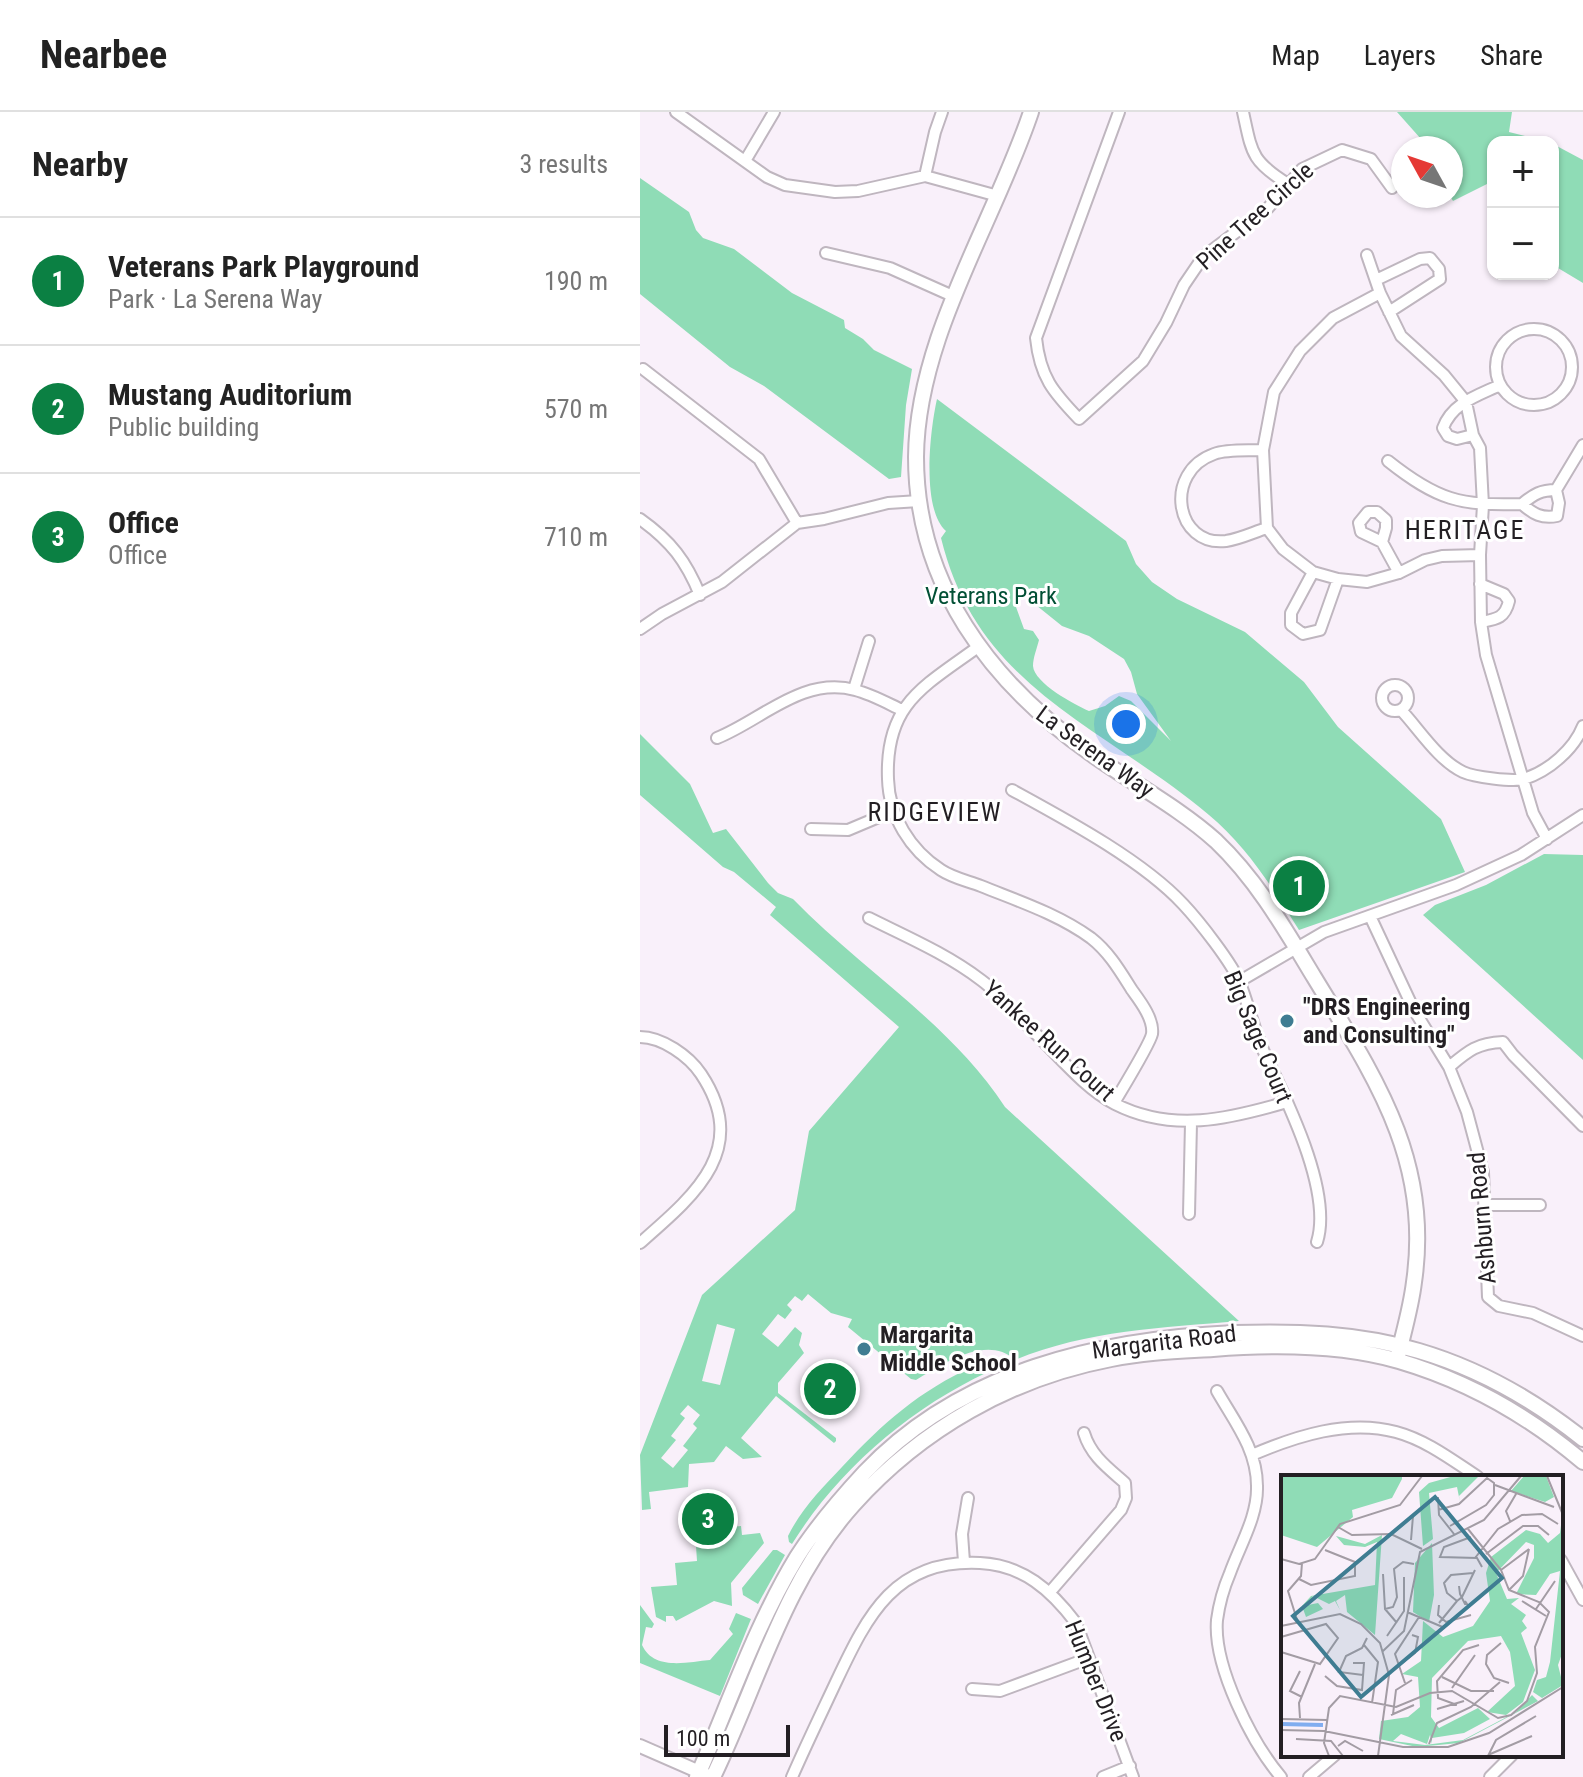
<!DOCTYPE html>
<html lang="en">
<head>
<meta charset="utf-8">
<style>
	body { margin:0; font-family:"Roboto Condensed",sans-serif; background:#f2f2f2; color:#222 }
	.controls { position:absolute; right:24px; top:24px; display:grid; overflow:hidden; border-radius:16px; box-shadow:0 2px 6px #0004 }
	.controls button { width:72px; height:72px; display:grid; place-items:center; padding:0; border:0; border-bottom:2px solid #e0e0e0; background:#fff; color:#222; font:40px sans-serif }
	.compass { position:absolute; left:751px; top:24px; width:72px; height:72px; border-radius:50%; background:#fff; box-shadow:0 2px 6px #0004; rotate:310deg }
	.scale { position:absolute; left:24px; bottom:20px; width:126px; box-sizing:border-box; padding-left:8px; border:4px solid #231f23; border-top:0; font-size:22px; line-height:28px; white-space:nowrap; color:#231f23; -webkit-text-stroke:6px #fff; paint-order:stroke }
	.you { position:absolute; left:486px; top:612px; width:28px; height:28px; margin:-20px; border:6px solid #fff; border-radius:50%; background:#1a73e8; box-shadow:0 0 0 12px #1a73e833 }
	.badge { display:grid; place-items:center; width:52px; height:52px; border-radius:50%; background:#0b8043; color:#fff; font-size:26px; font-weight:700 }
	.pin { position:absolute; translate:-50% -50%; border:4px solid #fff; box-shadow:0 2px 8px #0006 }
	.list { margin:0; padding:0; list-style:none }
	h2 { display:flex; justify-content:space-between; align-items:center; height:104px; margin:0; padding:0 32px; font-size:34px }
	h2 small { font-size:26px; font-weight:400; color:#767676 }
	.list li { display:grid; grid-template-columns:52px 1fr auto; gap:24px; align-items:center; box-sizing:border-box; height:128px; padding:0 32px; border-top:2px solid #e0e0e0 }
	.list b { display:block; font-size:30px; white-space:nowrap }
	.list p { margin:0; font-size:26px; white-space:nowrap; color:#767676 }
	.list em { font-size:26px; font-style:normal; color:#767676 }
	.map { position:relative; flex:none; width:943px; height:1665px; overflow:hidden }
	header { display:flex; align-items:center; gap:48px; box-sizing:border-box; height:112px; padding:0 40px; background:#fff; border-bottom:2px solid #e0e0e0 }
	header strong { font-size:38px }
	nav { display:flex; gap:44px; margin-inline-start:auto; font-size:28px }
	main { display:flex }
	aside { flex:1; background:#fff }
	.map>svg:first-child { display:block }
	.green { fill:#8fdcb6; fill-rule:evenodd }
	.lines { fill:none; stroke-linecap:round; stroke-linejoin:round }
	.minor-casing { stroke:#bfb6bf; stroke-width:14 }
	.tertiary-casing { stroke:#bfb6bf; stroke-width:16 }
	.secondary-casing { stroke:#bfb6bf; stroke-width:18 }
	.minor { stroke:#fff; stroke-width:10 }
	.tertiary { stroke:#fff; stroke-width:12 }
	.secondary { stroke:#fff; stroke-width:14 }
	.poi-dot { fill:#3f7d92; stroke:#fff; stroke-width:3 }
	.labels { text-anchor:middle; stroke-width:6; stroke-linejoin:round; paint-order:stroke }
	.street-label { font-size:24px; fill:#231f23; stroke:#fff }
	.park-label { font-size:24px; fill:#025035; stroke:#fff }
	.poi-label { font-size:24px; font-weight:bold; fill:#231f23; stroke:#fff; text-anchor:start }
	.neighbourhood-label { font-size:26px; letter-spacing:2px; fill:#231f23; stroke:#fff }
	.inset-river { fill:none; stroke:#80adf0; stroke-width:4 }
	.inset-road { fill:none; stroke:#a39ca4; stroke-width:2 }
	.view { fill:#3f7d92; fill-opacity:0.15; stroke:#3f7d92; stroke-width:4 }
	.inset-edge { fill:none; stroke:#231f23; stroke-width:4 }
</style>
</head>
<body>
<header>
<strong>Nearbee</strong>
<nav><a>Map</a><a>Layers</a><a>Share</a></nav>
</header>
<main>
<aside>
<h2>Nearby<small>3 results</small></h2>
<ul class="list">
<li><span class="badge">1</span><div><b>Veterans Park Playground</b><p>Park · La Serena Way</p></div><em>190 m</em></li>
<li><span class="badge">2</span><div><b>Mustang Auditorium</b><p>Public building</p></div><em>570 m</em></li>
<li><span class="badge">3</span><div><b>Office</b><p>Office</p></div><em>710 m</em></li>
</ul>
</aside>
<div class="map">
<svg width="943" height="1665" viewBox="0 0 943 1665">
	<rect width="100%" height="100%" fill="#f9f0fa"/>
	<path class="green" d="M757,0H872L869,20L909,30H853V79L847,72L813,89L810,84L811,36H789Z
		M913,32L943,48V171L913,153Z
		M0,66L49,100L56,118L63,126L94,137L152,181L204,208L205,216L223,227L234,238L272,257L266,293L261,365L249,367L124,274L90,255L0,182Z
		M297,287L486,429L496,452L512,470L537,487L605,520L664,570L698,615L801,707L825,760L659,818C633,776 607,735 569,703C464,614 338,578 301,426L306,419C281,397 290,318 297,287ZM376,477L422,514L449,524L484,547L491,560L497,582L531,629L491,589L479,584L465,594L449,599C435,593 394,571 393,554C393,546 397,536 399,528L393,519L384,517L376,495Z
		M0,622L50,672L73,721L86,717L128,771L138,781L153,787C222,858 310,911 365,995L599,1209C522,1216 447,1218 375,1248C347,1222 303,1252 276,1268L271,1267L208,1215L212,1207L191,1201L168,1182L162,1189L155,1184L147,1193L152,1198L145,1207L138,1202L122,1222L138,1235L155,1215L162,1221L159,1233L164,1241L138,1271V1281L196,1326V1329L194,1331L136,1284L101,1326L122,1345L103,1347L86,1334L74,1350L49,1352L48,1375L9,1380L11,1397L2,1398L0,1343L62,1183L155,1098L169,1019L259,915L130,803L136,795L94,760L83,755L0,683ZM77,1212L95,1217L80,1273L62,1269ZM48,1293L60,1303L53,1312L57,1316L43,1334L48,1338L33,1356L21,1346L36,1328L31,1324L45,1306L40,1302Z
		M904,742L943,743V948L783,803L795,793L846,773Z
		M334,1254H340L348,1260C269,1297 198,1358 152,1432L149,1430L148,1424C162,1396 181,1377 202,1355C243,1311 279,1279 334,1254Z
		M101,1414L102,1423L120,1421L124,1431L91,1471L92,1494L74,1489L36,1509L33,1504H26V1510L16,1505L11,1475L37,1473L35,1451L57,1449L55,1419Z
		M133,1438H137L145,1443L118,1492L103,1483L102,1476Z
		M0,1493L14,1512L12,1516L6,1515L2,1533C14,1559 47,1550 70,1548L93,1522L89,1517L96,1501L111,1507L80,1584L0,1551Z"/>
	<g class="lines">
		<g class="minor-casing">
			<path id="minor" d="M36,0L127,65L145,73L195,80L218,79L285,64L358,84
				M479,0L396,226C400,265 413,280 439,307L503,249L526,211L544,173L563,145L628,96L662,57L702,38L731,47L752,76
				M603,0C612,41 611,49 648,72
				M105,49L134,0
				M285,64L295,20L302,0
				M186,141L250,156L315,185
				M727,143L740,181L761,224L804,263L826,290L833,323L840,336L843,393L840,443L802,444L785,448L759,461L727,470L698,467L673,460L643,437L627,416L623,338L634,280L660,239L693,206L740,181
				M736,168L780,147L790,146L799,157L800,167L749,200
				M856 255a38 38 0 1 1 76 0a38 38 0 1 1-76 0Z
				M3,257L119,347L157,411
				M833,323L817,327L808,324L803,316C812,291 837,284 860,273
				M623,338C608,339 588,337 574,342C523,360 535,435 586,429C600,427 614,420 627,416
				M748,349C797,388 820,394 882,392C893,402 902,407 917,404L919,391L916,378C901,378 894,382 882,392
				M916,378L943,333
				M728,400H737L746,408V416L742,430L721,420L719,411Z
				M0,407C31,429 46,449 60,483
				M742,430L759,461
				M840,443L841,510L846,543L893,701L907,727
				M673,460L651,501V513L663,522L680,518L698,467
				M840,472L864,482L869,489C865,506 857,507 841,510
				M0,517L22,502L82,470L157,411L184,407L248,391L279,389
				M338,535C283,575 245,592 248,667C249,704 270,738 301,758C313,766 328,769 341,774C378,789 418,802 451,826C469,840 480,859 492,878C500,889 514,907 512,922C510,932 481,979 474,991
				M742 586a13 13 0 1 1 26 0a13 13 0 1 1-26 0Z
				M214,577L229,529
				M761,598C779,617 798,648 823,660C834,665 872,670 884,667C909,659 934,637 943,614
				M77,626C122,608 162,564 215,578C231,582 247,591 262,598
				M372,678C425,707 502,748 543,792C559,809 592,851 600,871C609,894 614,918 624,940C646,987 693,1079 677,1130
				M171,717L208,718L253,699
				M730,804L774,898L809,955L827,1000L843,1060L848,1185L859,1194L893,1201L943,1224
				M229,806C267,825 307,842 341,868C360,882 376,902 393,919C418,943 444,976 475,992C532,1021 589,1007 647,990
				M600,869L684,820L816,773L881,743L943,703
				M0,925C22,925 49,944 61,962C111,1037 55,1083 0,1131
				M809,955C828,939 837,931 863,930L873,943L943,1014
				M845,1093H900
				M549,1102L551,1011
				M577,1279C594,1309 617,1337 617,1374C618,1404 600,1433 590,1461C584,1475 579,1493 577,1508C573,1554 612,1631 641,1665
				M612,1343C656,1324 708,1307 756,1320C786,1328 812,1348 838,1365
				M921,1448L943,1488
				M324,1450L322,1422L328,1386
				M410,1480L481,1398L486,1386L485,1371C468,1356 451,1344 444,1321
				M332,1577L360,1579L449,1546
				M152,1665C166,1633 181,1602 196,1570C228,1502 255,1447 340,1451C383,1453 411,1478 436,1511L493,1665
				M463,1665L490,1654
				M669,1665L695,1643
				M850,1665L872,1643"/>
		</g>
		<g class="tertiary-casing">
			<path id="tertiary" d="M0,1634L71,1665"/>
		</g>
		<g class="secondary-casing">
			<path id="secondary" d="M391,0C354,111 277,225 276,345C276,472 350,570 450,641C492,671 538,695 576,729C617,768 645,817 674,865C734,964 792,1048 774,1170C771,1196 763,1222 757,1248
				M57,1665C89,1592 115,1514 157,1445C176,1415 200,1387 225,1360C321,1259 459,1227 594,1221C656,1219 719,1221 779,1239C840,1257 894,1288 943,1327
				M73,1665C118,1572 143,1471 213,1393C281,1317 371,1266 471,1247C505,1240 539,1239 573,1237C635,1232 700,1232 759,1249C827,1269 890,1305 943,1350"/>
		</g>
		<use href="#minor" class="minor"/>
		<use href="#tertiary" class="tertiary"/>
		<use href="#secondary" class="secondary"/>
	</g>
	<g class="poi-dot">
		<circle cx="647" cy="909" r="8"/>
		<circle cx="224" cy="1237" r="8"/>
	</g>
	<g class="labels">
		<g class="street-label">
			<text transform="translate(615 104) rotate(-42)" y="8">Pine Tree Circle</text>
			<text transform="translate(455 640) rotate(36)" y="8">La Serena Way</text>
			<text transform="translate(618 925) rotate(67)" y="8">Big Sage Court</text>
			<text transform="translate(409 929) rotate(42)" y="8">Yankee Run Court</text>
			<text transform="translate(842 1106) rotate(-95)" y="8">Ashburn Road</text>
			<text transform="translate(524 1230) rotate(-7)" y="8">Margarita Road</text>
			<text transform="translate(456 1569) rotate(68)" y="8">Humber Drive</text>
		</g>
		<g class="park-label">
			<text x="351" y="492">Veterans Park</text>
		</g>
		<g class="poi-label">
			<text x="663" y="903">"DRS Engineering<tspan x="663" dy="28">and Consulting"</tspan></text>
			<text x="240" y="1231">Margarita<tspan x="240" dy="28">Middle School</tspan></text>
		</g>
		<g class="neighbourhood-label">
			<text x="825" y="427">HERITAGE</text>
			<text x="295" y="709">RIDGEVIEW</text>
		</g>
	</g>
	<g transform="translate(641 1363)">
		<rect width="282" height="282" fill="#f9f0fa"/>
		<path d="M0,1H121V4L111,23L71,35L72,42L36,72L0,60ZM173,1H198L178,21L179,27L176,12L148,18L152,64L142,71L138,17L148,8ZM243,1H265L273,22L264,27L230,16ZM281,42L282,176L277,190L282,210L261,223L252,217L256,205L265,202L269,187L279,96L269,99L255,120L235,119L253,83V70L245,67L215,98L226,124L238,123L230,129L245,140L241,146L246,153L240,158L254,195L242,227L225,240L206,237L234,211L229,177L220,161L187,166L151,203L150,242L158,253L197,233L209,244L183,258L151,263V269L149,260L146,269L120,259L112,266L144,270L182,265L235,237L251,220L257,226L178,268L136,272L98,264L100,246L127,242L139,232L137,202L121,199L140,186L142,146L162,162L192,151L209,126L205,98L210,82L245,55L259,59L267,68L279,58ZM101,60L94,160L66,137L64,120L55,126L59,135L54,126L48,129L32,121L27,130L37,128L42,134L25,142L21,131L30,121L94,110L96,67L84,72L63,70L55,61L84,69ZM151,68L153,120L148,147L132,137L134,88Z" fill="#8fdcb6"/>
		<path class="inset-river" d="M0,249L42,250"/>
		<path class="inset-road" d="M266,1L282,40M214,10L273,32M157,22L158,40L173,59M157,35L178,29L206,3L213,8V20L205,30L169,51M229,46L225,36L235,19M57,52L71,60L110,59L141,74M190,62L163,72L159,82L196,83L201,92M130,65L132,41M205,79L242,51H257L268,60M194,83L217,54L241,40L261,39L277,49M0,84L18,89L34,84L59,49L119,30L141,1M220,95L248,74M192,98L170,100L163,108L166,118L176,126L181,122L194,95M102,99L104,134L116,148M18,104L30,110L74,101V87L44,75M178,111L179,119L184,129H186L184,126M228,115L242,101L248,74M241,126L265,141M158,130L157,140L165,147L190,140M104,134L112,132L116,122L113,94L122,87L133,89M255,134L274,106M126,137L164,153M17,148L7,116L20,101L21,88M158,148L176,126M0,151L59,139L80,149L99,168L108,200L97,281M106,161L123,136V102M0,162L45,149L57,163L39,189L0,177M220,168L206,180L205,189L213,203L228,208M83,170L97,187L91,228M102,176L123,156L139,77L203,45L240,1M117,191L134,178L137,162L131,160M19,196L9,216L21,222M82,200L58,197L65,181L81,173L86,163M44,201L56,211L81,215L83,188H72M161,202L190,216H213M124,208L114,179L138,142M171,213L194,180M176,230L157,223L156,206L182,175L198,170M156,234L183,226M112,239L115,215L131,205M110,240L133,230M19,243L18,228L34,189M0,244L46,245M0,255L43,256L122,272H167L208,258L282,212M15,264L50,266L62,281M148,269L156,248L190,232L219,207M57,271L64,266L82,276M207,280L251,261M48,281L43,268L48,233L59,221L115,232L149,218L171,216L217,243L230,240L246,226L256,198L254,172L268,137L258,127L228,115L220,95L187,54M207,281L215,265L255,241"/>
		<path class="view" d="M154,22L221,103L80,222L12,141Z"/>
		<rect width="282" height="282" class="inset-edge"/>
	</g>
</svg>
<div class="controls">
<button>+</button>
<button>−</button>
</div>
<svg class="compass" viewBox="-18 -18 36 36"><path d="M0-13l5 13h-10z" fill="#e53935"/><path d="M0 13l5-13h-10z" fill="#767676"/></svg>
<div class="scale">100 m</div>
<div class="you"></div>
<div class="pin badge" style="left:659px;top:774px">1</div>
<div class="pin badge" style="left:190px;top:1277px">2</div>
<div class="pin badge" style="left:68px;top:1407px">3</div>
</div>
</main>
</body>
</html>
